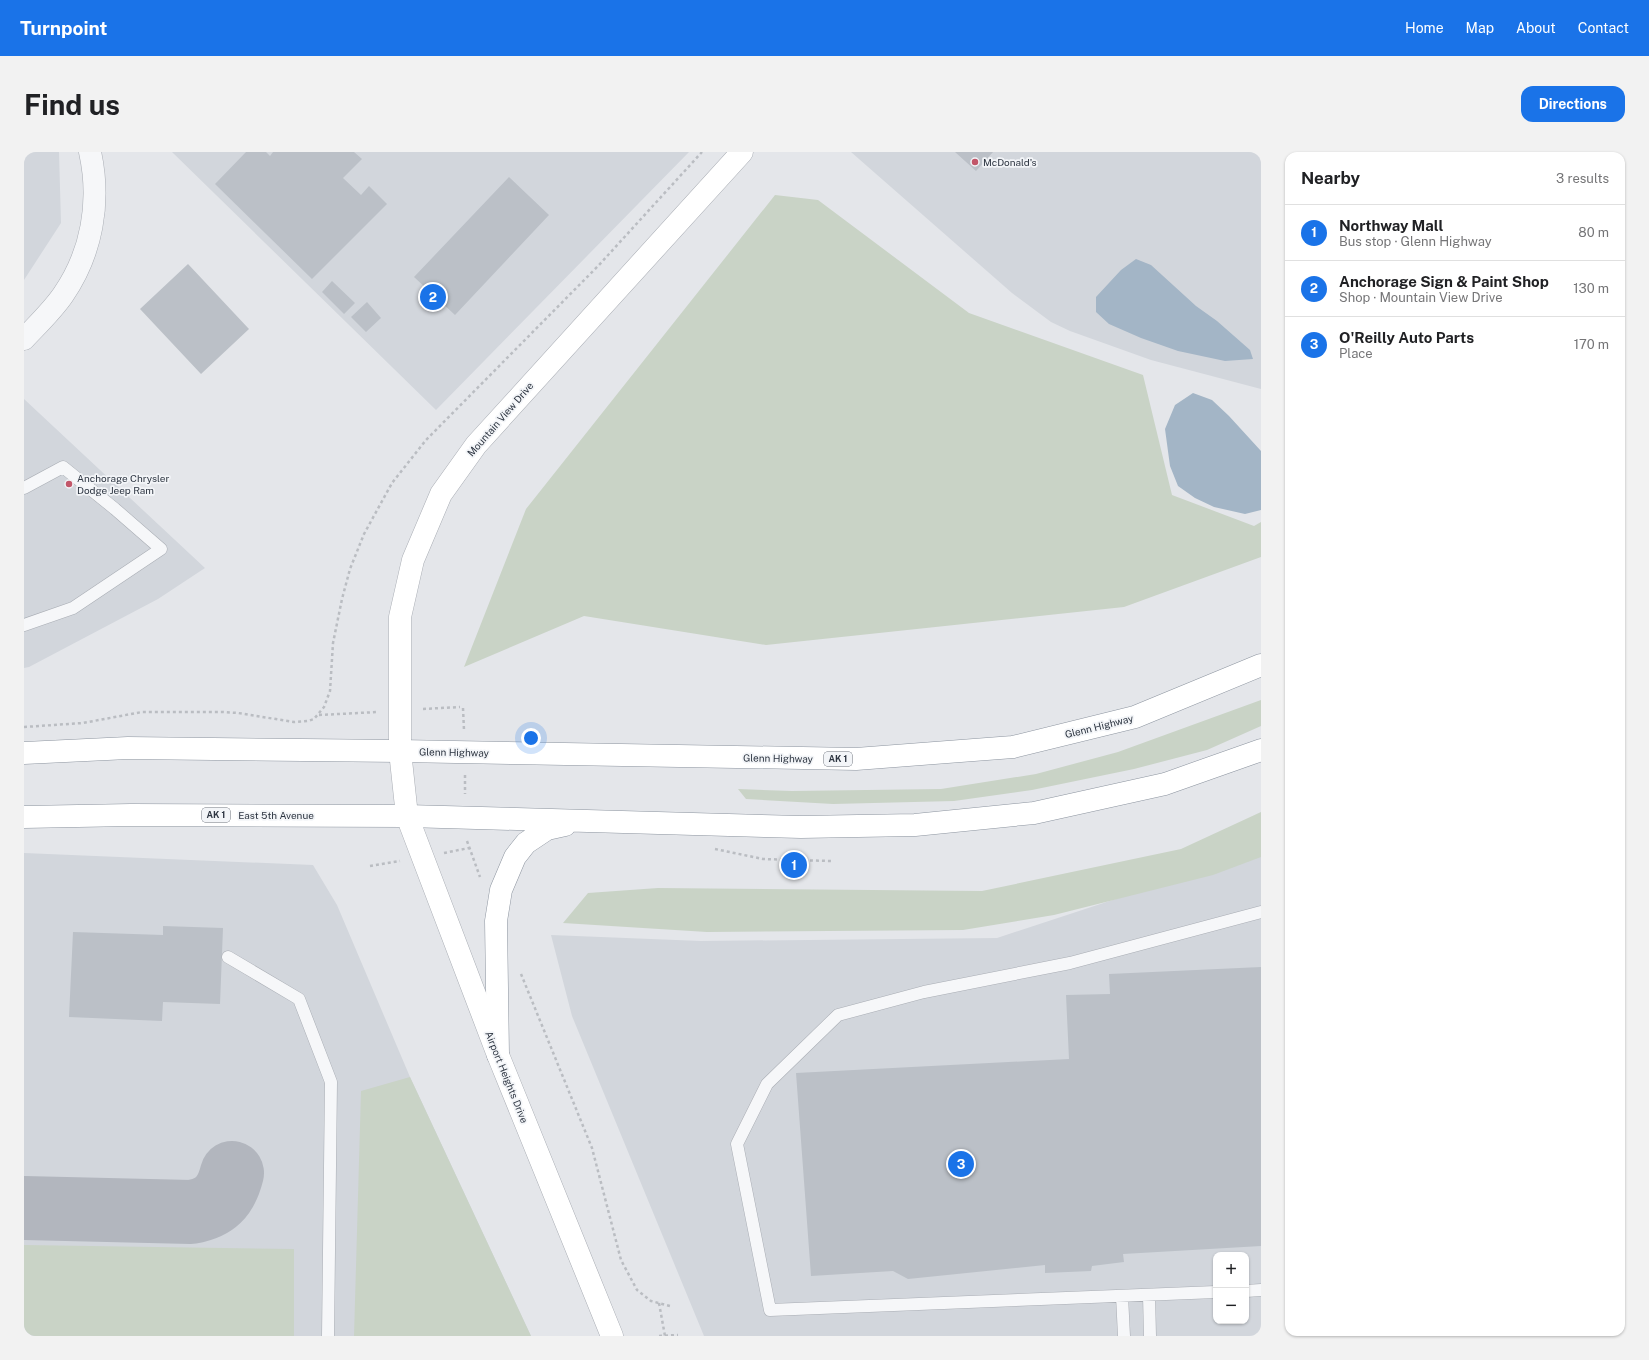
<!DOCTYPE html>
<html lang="en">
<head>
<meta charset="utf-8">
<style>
	body { margin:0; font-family:"Public Sans",sans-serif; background:#f2f2f2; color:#202124 }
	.controls { position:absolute; right:12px; bottom:12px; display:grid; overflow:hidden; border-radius:8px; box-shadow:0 1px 3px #0004 }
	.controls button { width:36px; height:36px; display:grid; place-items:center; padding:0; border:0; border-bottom:1px solid #e0e0e0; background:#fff; color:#202124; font:20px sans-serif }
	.you { position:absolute; left:507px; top:586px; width:14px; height:14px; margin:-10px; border:3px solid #fff; border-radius:50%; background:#1a73e8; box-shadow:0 0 0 6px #1a73e833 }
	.badge { display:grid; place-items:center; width:26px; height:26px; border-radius:50%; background:#1a73e8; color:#fff; font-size:13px; font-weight:700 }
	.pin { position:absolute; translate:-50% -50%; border:2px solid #fff; box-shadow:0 1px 4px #0006 }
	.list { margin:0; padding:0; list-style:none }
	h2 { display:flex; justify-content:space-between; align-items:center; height:52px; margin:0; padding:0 16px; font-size:17px }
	h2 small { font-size:13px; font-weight:400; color:#757577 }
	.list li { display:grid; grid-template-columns:26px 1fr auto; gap:12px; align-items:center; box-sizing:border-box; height:56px; padding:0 16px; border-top:1px solid #e0e0e0 }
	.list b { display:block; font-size:15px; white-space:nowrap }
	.list p { margin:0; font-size:13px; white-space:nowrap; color:#757577 }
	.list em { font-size:13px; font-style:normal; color:#757577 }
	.map { position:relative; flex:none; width:1237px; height:1184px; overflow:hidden; border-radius:12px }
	header { display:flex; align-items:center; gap:24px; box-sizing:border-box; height:56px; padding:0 20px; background:#1a73e8; color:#fff }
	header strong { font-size:19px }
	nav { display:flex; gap:22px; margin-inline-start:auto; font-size:14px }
	.intro { display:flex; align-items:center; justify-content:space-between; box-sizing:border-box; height:96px; padding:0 24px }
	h1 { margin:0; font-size:28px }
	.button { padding:10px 18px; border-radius:12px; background:#1a73e8; color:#fff; font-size:14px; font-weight:700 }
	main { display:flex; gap:24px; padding:0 24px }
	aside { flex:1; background:#fff; border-radius:12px; box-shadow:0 1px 3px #0004 }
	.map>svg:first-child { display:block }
	.built { fill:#d2d6dc; fill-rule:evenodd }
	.green { fill:#c9d3c6 }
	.water { fill:#a3b5c6 }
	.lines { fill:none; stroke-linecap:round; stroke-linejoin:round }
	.taxiway { stroke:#b2b6be; stroke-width:64 }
	.building { fill:#bbc0c7 }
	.lane-casing { stroke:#a9adb4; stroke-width:13 }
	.street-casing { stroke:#a9adb4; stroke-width:23 }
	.secondary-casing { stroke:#a9adb4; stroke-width:23 }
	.highway-casing { stroke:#8c949f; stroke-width:23 }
	.path { stroke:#babdc2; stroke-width:2.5; stroke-dasharray:3 3; stroke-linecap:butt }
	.lane { stroke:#f6f7f9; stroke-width:12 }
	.street { stroke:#f6f7f9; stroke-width:22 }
	.secondary { stroke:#fff; stroke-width:22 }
	.highway { stroke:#fff; stroke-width:22 }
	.poi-dot { fill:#c25669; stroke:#f3f5f8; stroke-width:1.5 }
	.labels { text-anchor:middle; stroke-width:3.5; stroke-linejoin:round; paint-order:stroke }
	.shield { fill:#f3f5f8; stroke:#686f78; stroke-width:1 }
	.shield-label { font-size:9px; font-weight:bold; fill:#2d3541 }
	.poi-label { font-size:10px; fill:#2d3541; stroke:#f3f5f8; text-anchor:start }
	.street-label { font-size:10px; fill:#2d3541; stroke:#f3f5f8 }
</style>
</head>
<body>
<header>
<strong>Turnpoint</strong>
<nav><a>Home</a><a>Map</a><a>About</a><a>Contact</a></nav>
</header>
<div class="intro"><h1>Find us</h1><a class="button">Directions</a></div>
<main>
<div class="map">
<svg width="1237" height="1184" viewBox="0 0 1237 1184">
	<rect width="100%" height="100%" fill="#e4e6ea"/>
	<path class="built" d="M0,0H35L37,71L0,128Z
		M148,0H665L412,258Z
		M827,0H1237V237L1127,208L1046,179L1027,170L988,141Z
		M0,247L181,416L134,447L5,515L0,516Z
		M1237,693V1184H680L548,864L527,783L677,789L973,786L1189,715ZM1192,1103H1222V1169H1192Z
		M0,701L289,713L313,753L386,925L507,1184H0Z"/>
	<path class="green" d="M751,43L794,48L945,161L1119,223L1148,343L1230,374L1237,370V405L1100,455L742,493L560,464L440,515L502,357Z
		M1237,548V574L1183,598L1110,617L1008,638L930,649L809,652L722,647L714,637L768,639L917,637L1012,622L1094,600Z
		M1237,660V705L1189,723L1030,763L939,778L683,780L539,771L564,741L634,736L958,739L1157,697Z
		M386,925L507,1184H330L337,939Z
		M0,1093L270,1097V1184H0Z"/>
	<path class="water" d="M1112,107L1127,113L1172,154L1193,169L1226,198L1229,207L1201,209L1154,199L1117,186L1085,172L1072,160V145L1097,118Z
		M1169,241L1188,248L1205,264L1237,299V358L1221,362L1190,355L1171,346L1154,334L1146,314L1141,277L1151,253Z"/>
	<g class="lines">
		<path class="taxiway" d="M0,1056L167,1060C191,1056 202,1045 208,1021"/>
	</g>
	<path class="building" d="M222,0H242L246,4L249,0H330L338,7L319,26L337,43L345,34L363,52L288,127L191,32Z
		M931,0H969L952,19Z
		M485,25L525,63L431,163L390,125Z
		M164,112L225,177L177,222L116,157Z
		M308,129L331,151L320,162L298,140Z
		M343,150L357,166L342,180L327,165Z
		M139,774L199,776L196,852L139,850L138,869L45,865L49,780L139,783Z
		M1237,815V1094L1099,1102L1100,1110L1068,1114L1067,1119L1021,1121V1113L884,1127L869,1119L787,1124L772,921L1045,907L1042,843L1086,842L1085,822Z"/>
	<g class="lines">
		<g class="lane-casing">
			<path id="lane" d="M0,336L39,315L91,357L137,397L49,456L0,473
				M204,805L275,847L307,930L304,1184
				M1222,1139L1237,1138
				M1192,1140L746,1158L713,992L743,932L814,863L900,840L1046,811L1237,760
				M1125,1143L1126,1184
				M1098,1144L1100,1184"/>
		</g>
		<g class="street-casing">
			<path id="street" d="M0,187C13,173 28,159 39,143C68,101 77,50 66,0"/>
		</g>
		<g class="secondary-casing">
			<path id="secondary" d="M588,1184L474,903L383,664L376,599V465L389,408L417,342L452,293L718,0"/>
		</g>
		<g class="highway-casing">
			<path id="highway" d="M0,601L104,596L376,599L832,607L989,595L1111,565L1237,513
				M0,665L107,663L383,664L777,675L891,673L1010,661L1141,632L1237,598
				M474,903L472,769L477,738L491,705L502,691L523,677L541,673"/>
		</g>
		<path class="path" d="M439,556L440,578
			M399,557L436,555
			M295,563L354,560
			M0,575L59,571L118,560H199L214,561L270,570L284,569L290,567L300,555L306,539L309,491L318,447L326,417L340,382L368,331L402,288L575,113L678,0
			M441,623V642
			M443,689L456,725
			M691,697L739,707L807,709
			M420,701L445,696
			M346,714L376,709
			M497,822L568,996L597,1108L613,1138L627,1149L646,1154
			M635,1151L641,1184
			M635,1184L654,1183"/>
		<use href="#lane" class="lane"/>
		<use href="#street" class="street"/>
		<use href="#secondary" class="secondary"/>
		<use href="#highway" class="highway"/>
	</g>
	<g class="poi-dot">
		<circle cx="951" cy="10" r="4"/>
		<circle cx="45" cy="332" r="4"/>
	</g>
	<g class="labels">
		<g class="shield">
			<rect x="800" y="600" width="28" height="14" rx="3"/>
			<rect x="178" y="656" width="28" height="14" rx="3"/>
		</g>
		<g class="shield-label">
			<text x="814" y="610">AK 1</text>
			<text x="192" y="666">AK 1</text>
		</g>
		<g class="poi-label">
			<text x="959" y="14">McDonald's</text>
			<text x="53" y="330">Anchorage Chrysler<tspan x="53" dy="12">Dodge Jeep Ram</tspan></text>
		</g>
		<g class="street-label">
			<text transform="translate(476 267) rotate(-49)" y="4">Mountain View Drive</text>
			<text transform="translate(1075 574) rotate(-14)" y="4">Glenn Highway</text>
			<text transform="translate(430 600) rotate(1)" y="4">Glenn Highway</text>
			<text transform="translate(754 606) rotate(1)" y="4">Glenn Highway</text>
			<text x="252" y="667">East 5th Avenue</text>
			<text transform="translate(483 925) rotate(68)" y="4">Airport Heights Drive</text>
		</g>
	</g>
</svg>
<div class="controls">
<button>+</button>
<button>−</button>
</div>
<div class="you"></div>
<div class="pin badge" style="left:770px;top:713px">1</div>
<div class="pin badge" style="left:409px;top:145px">2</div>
<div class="pin badge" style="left:937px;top:1012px">3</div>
</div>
<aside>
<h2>Nearby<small>3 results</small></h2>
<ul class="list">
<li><span class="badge">1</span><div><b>Northway Mall</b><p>Bus stop · Glenn Highway</p></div><em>80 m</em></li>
<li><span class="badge">2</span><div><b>Anchorage Sign &amp; Paint Shop</b><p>Shop · Mountain View Drive</p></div><em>130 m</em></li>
<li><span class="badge">3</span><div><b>O'Reilly Auto Parts</b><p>Place</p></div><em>170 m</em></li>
</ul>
</aside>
</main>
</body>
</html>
